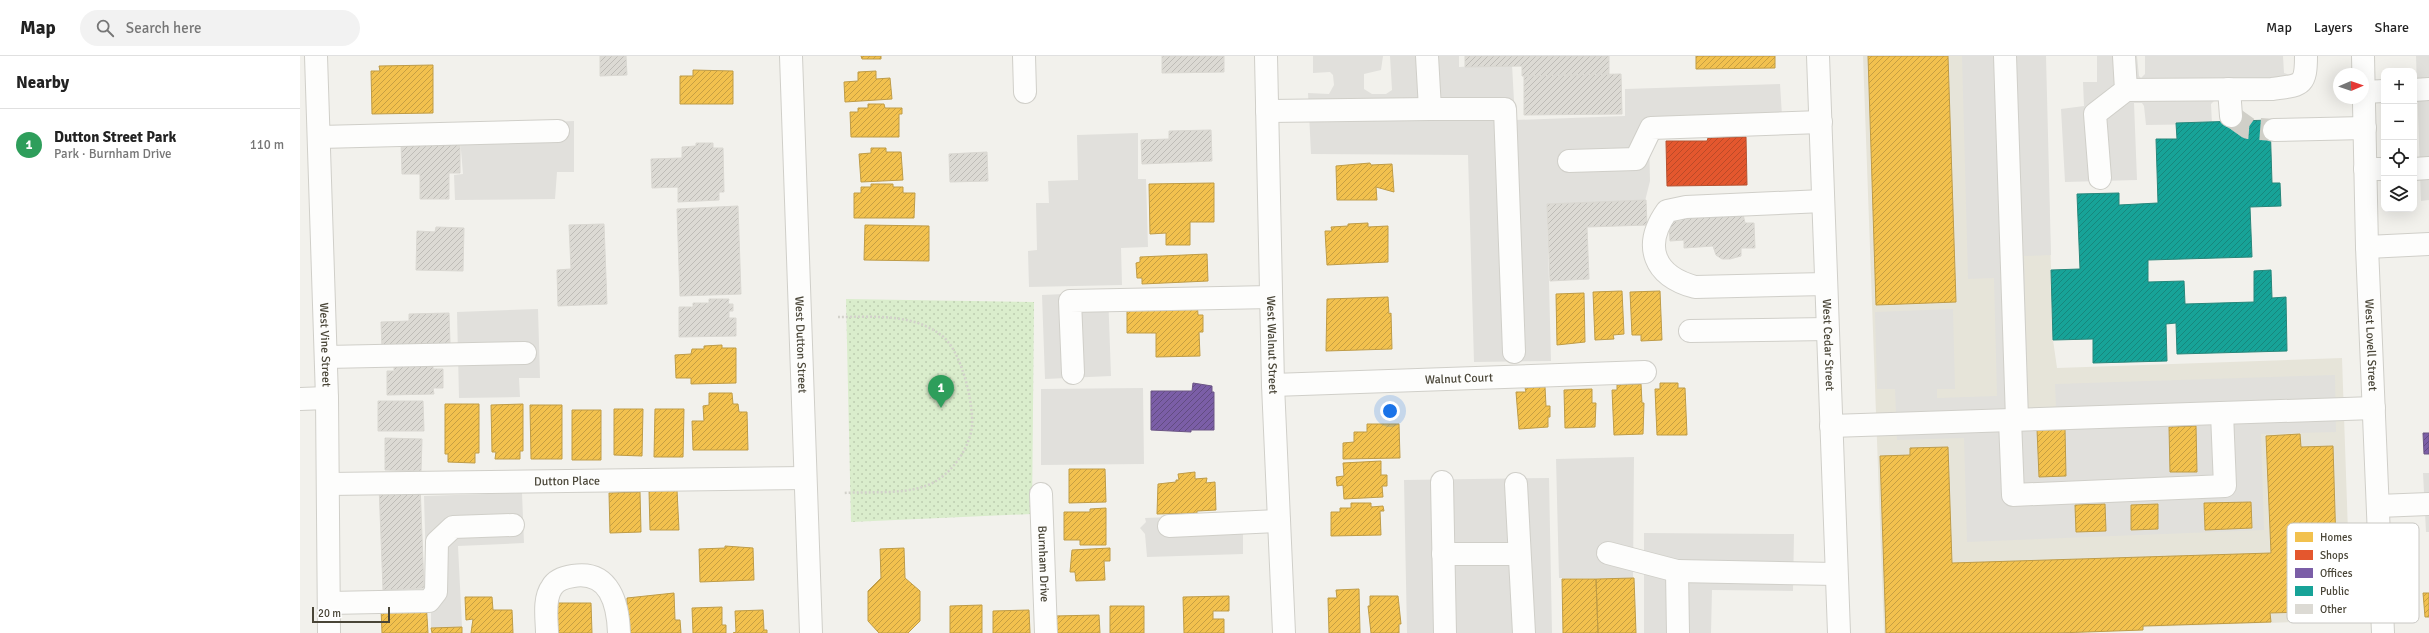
<!DOCTYPE html>
<html lang="en">
<head>
<meta charset="utf-8">
<style>
	body { margin:0; font-family:Signika,sans-serif; background:#f2f2f2; color:#222 }
	.controls { position:absolute; right:12px; top:12px; display:grid; overflow:hidden; border-radius:8px; box-shadow:0 4px 16px #0002 }
	.controls button { width:36px; height:36px; display:grid; place-items:center; padding:0; border:0; border-bottom:1px solid #e0e0e0; background:#fff; color:#222; font:20px sans-serif }
	.compass { position:absolute; left:2033px; top:12px; width:36px; height:36px; border-radius:50%; background:#fff; box-shadow:0 4px 16px #0002; rotate:88deg }
	.scale { position:absolute; left:12px; bottom:10px; width:78px; box-sizing:border-box; padding-left:4px; border:2px solid #494537; border-top:0; font-size:11px; line-height:14px; white-space:nowrap; color:#494537; -webkit-text-stroke:3px #fff; paint-order:stroke }
	.you { position:absolute; left:1090px; top:355px; width:14px; height:14px; margin:-10px; border:3px solid #fff; border-radius:50%; background:#1a73e8; box-shadow:0 0 0 6px #1a73e833 }
	.badge { display:grid; place-items:center; width:26px; height:26px; border-radius:50%; background:#848176; color:#fff; font-size:13px; font-weight:700 }
	.pin { position:absolute; translate:-50% -33px; filter:drop-shadow(0 1px 2px #0008) }
	.pin::after { content:''; position:absolute; top:21px; width:14px; height:12px; background:inherit; clip-path:polygon(0 0,100% 0,50% 100%) }
	.list { margin:0; padding:0; list-style:none }
	h2 { display:flex; justify-content:space-between; align-items:center; height:52px; margin:0; padding:0 16px; font-size:17px }
	h2 small { font-size:13px; font-weight:400; color:#767676 }
	.list li { display:grid; grid-template-columns:26px 1fr auto; gap:12px; align-items:center; box-sizing:border-box; height:72px; padding:0 16px; border-top:1px solid #e0e0e0 }
	.list b { display:block; font-size:15px; white-space:nowrap }
	.list p { margin:0; font-size:13px; white-space:nowrap; color:#767676 }
	.list em { font-size:13px; font-style:normal; color:#767676 }
	.icon { flex:none; width:22px; height:22px; fill:none; stroke:currentColor; stroke-width:2; stroke-linecap:round; stroke-linejoin:round }
	.map { position:relative; flex:none; width:2129px; height:577px; overflow:hidden }
	header { display:flex; align-items:center; gap:24px; box-sizing:border-box; height:56px; padding:0 20px; background:#fff; border-bottom:1px solid #e0e0e0 }
	header strong { font-size:19px }
	nav { display:flex; gap:22px; margin-inline-start:auto; font-size:14px }
	.search { width:280px; height:36px; background:#f2f2f2; display:flex; align-items:center; gap:10px; box-sizing:border-box; padding:0 14px; border-radius:22px; color:#767676; font-size:15px }
	main { display:flex }
	aside { flex:1; background:#fff }
	.map>svg:first-child { display:block }
	.residential { fill:#e6e4d9 }
	.park { fill:url(#park-dots) }
	.parking { fill:#e1e0dc }
	.homes { fill:url(#homes-hatch); stroke:#bf9c47 }
	.shops { fill:url(#shops-hatch); stroke:#b65231 }
	.offices { fill:url(#offices-hatch); stroke:#6c5685 }
	.public { fill:url(#public-hatch); stroke:#26877b }
	.building { fill:url(#building-hatch); stroke:#dad8d2 }
	.lines { fill:none; stroke-linecap:round; stroke-linejoin:round }
	.minor-tunnel { stroke:#d0cfc8; stroke-width:22; stroke-dasharray:22 11; stroke-linecap:butt }
	.minor-casing { stroke:#d0cfc9; stroke-width:24 }
	.path { stroke:#d2d1ca; stroke-width:2.5; stroke-dasharray:2 2; stroke-linecap:butt }
	.minor { stroke:#fdfdfc; stroke-width:22 }
	.labels { text-anchor:middle; stroke-width:4; stroke-linejoin:round; paint-order:stroke }
	.street-label { font-size:12px; fill:#494537; stroke:#fff }
	.key { fill:#fff; stroke:#c8c7c3; stroke-width:1 }
	.key-label { font-size:11px; fill:#494537 }
</style>
</head>
<body>
<header>
<strong>Map</strong>
<div class="search"><svg class="icon" aria-label="search" viewBox="0 0 24 24"><circle cx="10" cy="10" r="6"/><path d="M15 15l6 6"/></svg>Search here</div>
<nav><a>Map</a><a>Layers</a><a>Share</a></nav>
</header>
<main>
<aside>
<h2>Nearby<small></small></h2>
<ul class="list">
<li><span class="badge" style="background:#2e9e5b">1</span><div><b>Dutton Street Park</b><p>Park · Burnham Drive</p></div><em>110 m</em></li>
</ul>
</aside>
<div class="map">
<svg width="2129" height="577" viewBox="0 0 2129 577">
	<defs>
		<pattern id="park-dots" width="8" height="8" patternUnits="userSpaceOnUse"><rect width="8" height="8" fill="#daedcc"/><path d="M2 2h.1M6 6h.1" fill="none" stroke="#bdcdb0" stroke-width="1.8" stroke-linecap="round"/></pattern>
		<pattern id="homes-hatch" width="6" height="6" patternUnits="userSpaceOnUse"><rect width="6" height="6" fill="#f2c14e"/><path d="M-1 1l2-2M0 6l6-6M5 7l2-2" fill="none" stroke="#c69f42"/></pattern>
		<pattern id="shops-hatch" width="6" height="6" patternUnits="userSpaceOnUse"><rect width="6" height="6" fill="#e4572e"/><path d="M-1 1l2-2M0 6l6-6M5 7l2-2" fill="none" stroke="#bb4a28"/></pattern>
		<pattern id="offices-hatch" width="6" height="6" patternUnits="userSpaceOnUse"><rect width="6" height="6" fill="#7b5ea7"/><path d="M-1 1l2-2M0 6l6-6M5 7l2-2" fill="none" stroke="#624c81"/></pattern>
		<pattern id="public-hatch" width="6" height="6" patternUnits="userSpaceOnUse"><rect width="6" height="6" fill="#17a398"/><path d="M-1 1l2-2M0 6l6-6M5 7l2-2" fill="none" stroke="#17877d"/></pattern>
		<pattern id="building-hatch" width="6" height="6" patternUnits="userSpaceOnUse"><rect width="6" height="6" fill="#dcdad4"/><path d="M-1 1l2-2M0 6l6-6M5 7l2-2" fill="none" stroke="#bebcb7"/></pattern>
	</defs>
	<rect width="100%" height="100%" fill="#f2f1ec"/>
	<path class="residential" d="M1563,0H1745L1753,284L1757,312L2042,302L2051,564L1685,577H1584Z"/>
	<path class="park" d="M546,243L734,246L732,458L551,466Z"/>
	<path class="parking" d="M1013,0H1083L1081,14L1064,18V33L1072,38H1086L1092,34L1090,0H1159V11L1212,8L1215,64L1325,60V33L1480,28L1483,76L1349,82L1350,125L1345,145L1247,148L1251,305L1174,306L1168,99L1011,98L1008,37L1029,38L1034,29L1033,19L1030,16L1013,17Z
		M1662,0H1746L1751,199L1724,200L1728,352L1756,351L1755,328L2035,319L2036,376L1961,378L1964,474L1667,486L1664,382L1597,384L1595,333H1577L1575,256L1653,253L1655,333H1637V342L1697,340L1694,222L1668,223Z
		M1797,0H1837L1839,20L1841,22L1845,18V0H1983L1984,17L1990,19L1995,16V0H2016L2015,23L2008,35L1989,42L1914,45L1911,48L1912,68L1846,69L1844,50L1842,47H1834L1837,124L1765,126L1761,53L1784,50L1783,26H1797Z
		M2116,0H2129V144L2121,145Z
		M274,65V116H257L255,143L155,144L154,119L163,118L159,70Z
		M838,77V123H846L848,191L821,192L822,229L729,231L728,195L737,194L736,147H749L748,125L778,124L777,79Z
		M808,236L811,320L745,323L742,239Z
		M238,253L240,322H219L220,341L159,342L157,256Z
		M843,332L844,408L741,409V333Z
		M1334,401L1333,522H1259L1256,403Z
		M2123,417H2129V476H2126Z
		M1249,422L1252,577H1107L1104,424Z
		M222,437L224,487L158,490L162,571L131,572V549L127,548L124,440Z
		M943,458V498L847,501L845,478L840,472L846,466L845,462Z
		M1344,477L1494,478L1493,535L1412,534L1411,577H1344Z"/>
	<path class="homes" d="M561,0H581V3H562Z
		M1396,0H1475V12L1396,13Z
		M1568,0H1648L1656,246L1576,249Z
		M133,9V57L72,58L71,15H80L79,10Z
		M393,14L433,15V48H380V20H393Z
		M576,15V23L590,22L592,43L545,46L544,26L558,25V16Z
		M568,48H584L585,52H602V58H599V81H551L550,56H558V52H568Z
		M571,92H586V96H601L603,124L561,126L559,98L571,97Z
		M1070,107L1071,109L1092,108L1094,136L1076,131L1077,144H1037L1036,110Z
		M914,127V166H890V189H866V177L850,178L849,128Z
		M571,128H593V131H603V137H615L614,162H554V137H561V131H571Z
		M1068,167V171L1088,170V206L1027,209L1025,175H1032L1031,171L1048,170V168Z
		M565,169L629,170V205L564,204Z
		M907,198L908,225L842,228V222H837L836,207L840,206V201Z
		M1322,235L1324,278L1313,279L1314,283L1295,284L1293,236Z
		M1360,235L1362,284L1341,285V279H1332L1330,236Z
		M1284,237L1285,286L1257,289L1256,238Z
		M1088,241L1089,258L1091,257L1092,293L1026,295L1027,243Z
		M827,244H897L898,259H903V276H899L900,300L856,301V277H827Z
		M422,289V292H436V327L391,328V322H376L375,299L391,298L392,293H404V290Z
		M1360,327H1378V332H1385L1387,379H1357L1355,333H1360Z
		M1341,328L1342,347H1344L1343,378L1314,379L1312,334H1317V329Z
		M1245,331L1246,350H1250V361H1248V371L1219,373L1216,336H1226L1225,332Z
		M1292,333V347H1296L1295,371L1265,372L1264,334Z
		M409,337H432L433,348H438L439,356H447L448,394H393L392,365H404L403,350L409,349Z
		M145,348H179V397H175V407L148,406V398H145Z
		M223,348V395H220V403H195L196,396H192L191,349Z
		M230,349H262V403H231Z
		M314,353H343L342,400L314,399Z
		M355,353H384L383,401H354Z
		M272,354H301V404H272Z
		M1067,368H1099L1100,402L1043,403V387L1054,386V376H1067Z
		M1896,370L1897,416H1870L1869,371Z
		M1737,373H1765L1766,420L1739,421Z
		M2000,378L2001,391L2033,390L2038,555L1970,557L1971,566L1843,570V574L1757,577H1586L1580,400L1610,399V392L1648,391L1652,507L1971,497L1966,380Z
		M1081,405V419H1087V430H1082L1083,441L1044,443L1043,429L1037,430L1036,421L1044,420L1043,407Z
		M769,413H805L806,446L769,447Z
		M895,416V423L907,422L906,427L915,426L916,454L897,455V457L857,458L858,428L876,426V424H879L878,418Z
		M349,434H377L379,474H350Z
		M340,436L341,476L310,477L309,437Z
		M1951,446L1952,472L1905,474L1904,447Z
		M1051,447H1071V451L1083,450L1084,455H1080L1081,479L1031,480V456H1040V452H1051Z
		M1805,448L1806,475L1776,476L1775,449Z
		M1858,448V473L1831,474V449Z
		M806,452V489H780V484H764V456H790V453Z
		M425,490L453,492L454,524L400,526L399,493L425,492Z
		M604,492L605,522L620,535V565L608,577H579L568,565V535L581,522L580,493Z
		M810,492V505H804L805,524L776,525L775,516H770L772,494Z
		M1334,522L1336,577H1298L1296,523Z
		M1262,523H1296L1298,577H1263Z
		M1059,533L1060,577H1029L1028,542H1037L1036,534Z
		M374,537L375,564H380L381,577H330V569L320,570L319,549H327V542Z
		M2123,537H2129V561H2125Z
		M929,540V555H913V563H924V577H884L883,541Z
		M1070,540H1098L1101,568H1099V577H1071L1068,550H1070Z
		M165,541H192L193,554H212L213,577H171L173,563L166,564Z
		M126,545L128,577H82L81,552Z
		M256,547H291L292,577H253Z
		M682,549V577H650V550Z
		M810,550H844V577H810Z
		M422,551V569H426V577H393L392,552Z
		M463,554L464,574H467V577H433L436,576L435,555Z
		M729,554L730,577H693V555Z
		M799,559L800,577H755V560Z
		M162,571V577H132L131,572Z"/>
	<path class="shops" d="M1446,81L1447,129L1367,130L1366,85H1407L1408,82Z"/>
	<path class="offices" d="M893,327L912,330V336H914V374H891V376L851,374V335H892Z
		M2123,377H2129V398H2124Z"/>
	<path class="public" d="M1970,64L1972,127H1980L1981,150L1950,151L1952,201L1848,204V226L1884,225L1885,248L1954,246V215L1971,214L1972,242L1986,241L1987,295L1877,298L1876,267L1866,268L1867,305L1793,307V283L1753,284L1751,214L1780,213L1777,138L1819,137V149L1858,147L1856,83H1877L1876,67Z"/>
	<path class="building" d="M300,0H326L327,19L300,20Z
		M862,0H924V16L862,17Z
		M1165,0H1309V18L1222,20V10L1165,11Z
		M1321,18L1322,58L1224,59V20Z
		M911,74L912,105L842,108L841,84L869,83V75Z
		M160,85V117H149V143H120V118H102L101,86Z
		M396,87H413V92H423L424,136H419V144L378,146V131L352,132L351,103L382,102V91L396,90Z
		M687,96L688,125L650,126L649,98Z
		M1346,144L1347,169L1287,171L1289,223L1250,225L1247,148Z
		M438,150L441,238L380,240L377,153Z
		M1382,158H1443L1445,167H1454L1455,192H1441V200L1430,203H1422L1416,199L1413,190L1384,192V184L1370,185L1369,166L1382,165Z
		M304,168L307,248L258,250L257,214L271,213L269,169Z
		M136,171L164,172L163,215L116,214L117,175L135,176Z
		M409,243H429L428,248H433V255H429V262H436V280L379,281V251H393V247H409Z
		M149,257L150,288L82,292L81,266L109,265V258Z
		M94,310H133V313H143V332H133L134,338L87,339V315H94Z
		M78,345H123L124,375H78Z
		M85,382L122,383L121,415L85,414Z
		M120,428L124,532L83,534L79,429Z"/>
	<g class="lines">
		<path class="minor-tunnel" d="M1931,60L1948,72L1974,74"/>
		<g class="minor-casing">
			<g id="minor">
				<path id="s1" d="M16,0L27,342L29,577"/>
				<path id="s2" d="M491,0L511,577"/>
				<path d="M724,0L725,36"/>
				<path id="s3" d="M966,0L973,329L984,577"/>
				<path d="M1127,0L1130,53H1205L1214,296"/>
				<path id="s4" d="M1518,0L1539,577"/>
				<path d="M1705,0L1717,363"/>
				<path id="s5" d="M2063,0L2067,191L2083,577"/>
				<path d="M1929,33L1931,60"/>
				<path d="M1826,34L1972,33C2001,29 2006,31 2006,0"/>
				<path d="M2114,34L2129,33"/>
				<path d="M2064,36L2084,35"/>
				<path d="M967,55L1130,53"/>
				<path d="M1974,74L2065,72"/>
				<path d="M20,81L258,75"/>
				<path d="M1269,105L1336,103L1351,72L1521,66"/>
				<path d="M2065,113H2084"/>
				<path d="M2114,113L2129,112"/>
				<path d="M1800,122L1795,58L1826,34L1824,0"/>
				<path d="M1523,145L1386,151L1367,155C1342,190 1354,220 1395,231L1526,228"/>
				<path d="M2067,191L2129,188"/>
				<path d="M1390,275L1527,273"/>
				<path d="M26,301L225,297"/>
				<path d="M773,317L770,245L971,241"/>
				<path id="s6" d="M973,329L1345,316"/>
				<path d="M0,343L27,342"/>
				<path d="M1710,364L1713,439L1925,430L1922,357"/>
				<path d="M1531,370L2074,352"/>
				<path d="M1142,426L1145,577"/>
				<path id="s7" d="M28,428L505,422"/>
				<path d="M1216,428L1224,577"/>
				<path id="s8" d="M741,438L746,577"/>
				<path d="M2078,450L2129,448"/>
				<path d="M869,470L979,465"/>
				<path d="M1308,497L1377,515"/>
				<path d="M1143,498H1219"/>
				<path d="M29,547L129,545L136,536L137,486L153,471L213,469"/>
				<path d="M247,577C247,564 243,543 252,531C256,524 266,521 273,520C310,514 318,548 319,577"/>
				<path d="M1378,577L1377,515L1536,518"/>
			</g>
		</g>
		<path class="path" d="M538,261C572,261 612,257 641,279C661,293 674,347 672,371C669,392 654,414 636,425C611,440 572,435 544,437"/>
		<use href="#minor" class="minor"/>
	</g>
	<g class="labels">
		<g class="street-label">
			<text dy="4" stroke="none"><textPath href="#s1" startOffset="289">West Vine Street</textPath></text>
			<text dy="4" stroke="none"><textPath href="#s2" startOffset="289">West Dutton Street</textPath></text>
			<text dy="4" stroke="none"><textPath href="#s3" startOffset="289">West Walnut Street</textPath></text>
			<text dy="4" stroke="none"><textPath href="#s4" startOffset="289">West Cedar Street</textPath></text>
			<text dy="4" stroke="none"><textPath href="#s5" startOffset="289">West Lovell Street</textPath></text>
			<text dy="4" stroke="none"><textPath href="#s6" startOffset="186">Walnut Court</textPath></text>
			<text dy="4" stroke="none"><textPath href="#s7" startOffset="239">Dutton Place</textPath></text>
			<text dy="4" stroke="none"><textPath href="#s8" startOffset="70">Burnham Drive</textPath></text>
		</g>
	</g>
	<rect x="1987" y="467" width="132" height="100" rx="6" class="key"/>
	<rect x="1995" y="476" width="18" height="10" fill="#f2c14e"/>
	<rect x="1995" y="494" width="18" height="10" fill="#e4572e"/>
	<rect x="1995" y="512" width="18" height="10" fill="#7b5ea7"/>
	<rect x="1995" y="530" width="18" height="10" fill="#17a398"/>
	<rect x="1995" y="548" width="18" height="10" fill="#dcdad4"/>
	<g class="key-label">
		<text x="2020" y="485">Homes</text>
		<text x="2020" y="503">Shops</text>
		<text x="2020" y="521">Offices</text>
		<text x="2020" y="539">Public</text>
		<text x="2020" y="557">Other</text>
	</g>
</svg>
<div class="controls">
<button>+</button>
<button>−</button>
<button><svg class="icon" aria-label="locate" viewBox="0 0 24 24"><circle cx="12" cy="12" r="6"/><path d="M12 2v4M12 18v4M2 12h4M18 12h4"/></svg></button>
<button><svg class="icon" aria-label="layers" viewBox="0 0 24 24"><path d="M12 4l9 5-9 5-9-5zM3 14l9 5 9-5"/></svg></button>
</div>
<svg class="compass" viewBox="-18 -18 36 36"><path d="M0-13l5 13h-10z" fill="#e53935"/><path d="M0 13l5-13h-10z" fill="#767676"/></svg>
<div class="scale">20 m</div>
<div class="you"></div>
<div class="pin badge" style="left:641px;top:352px;background:#2e9e5b">1</div>
</div>
</main>
</body>
</html>
